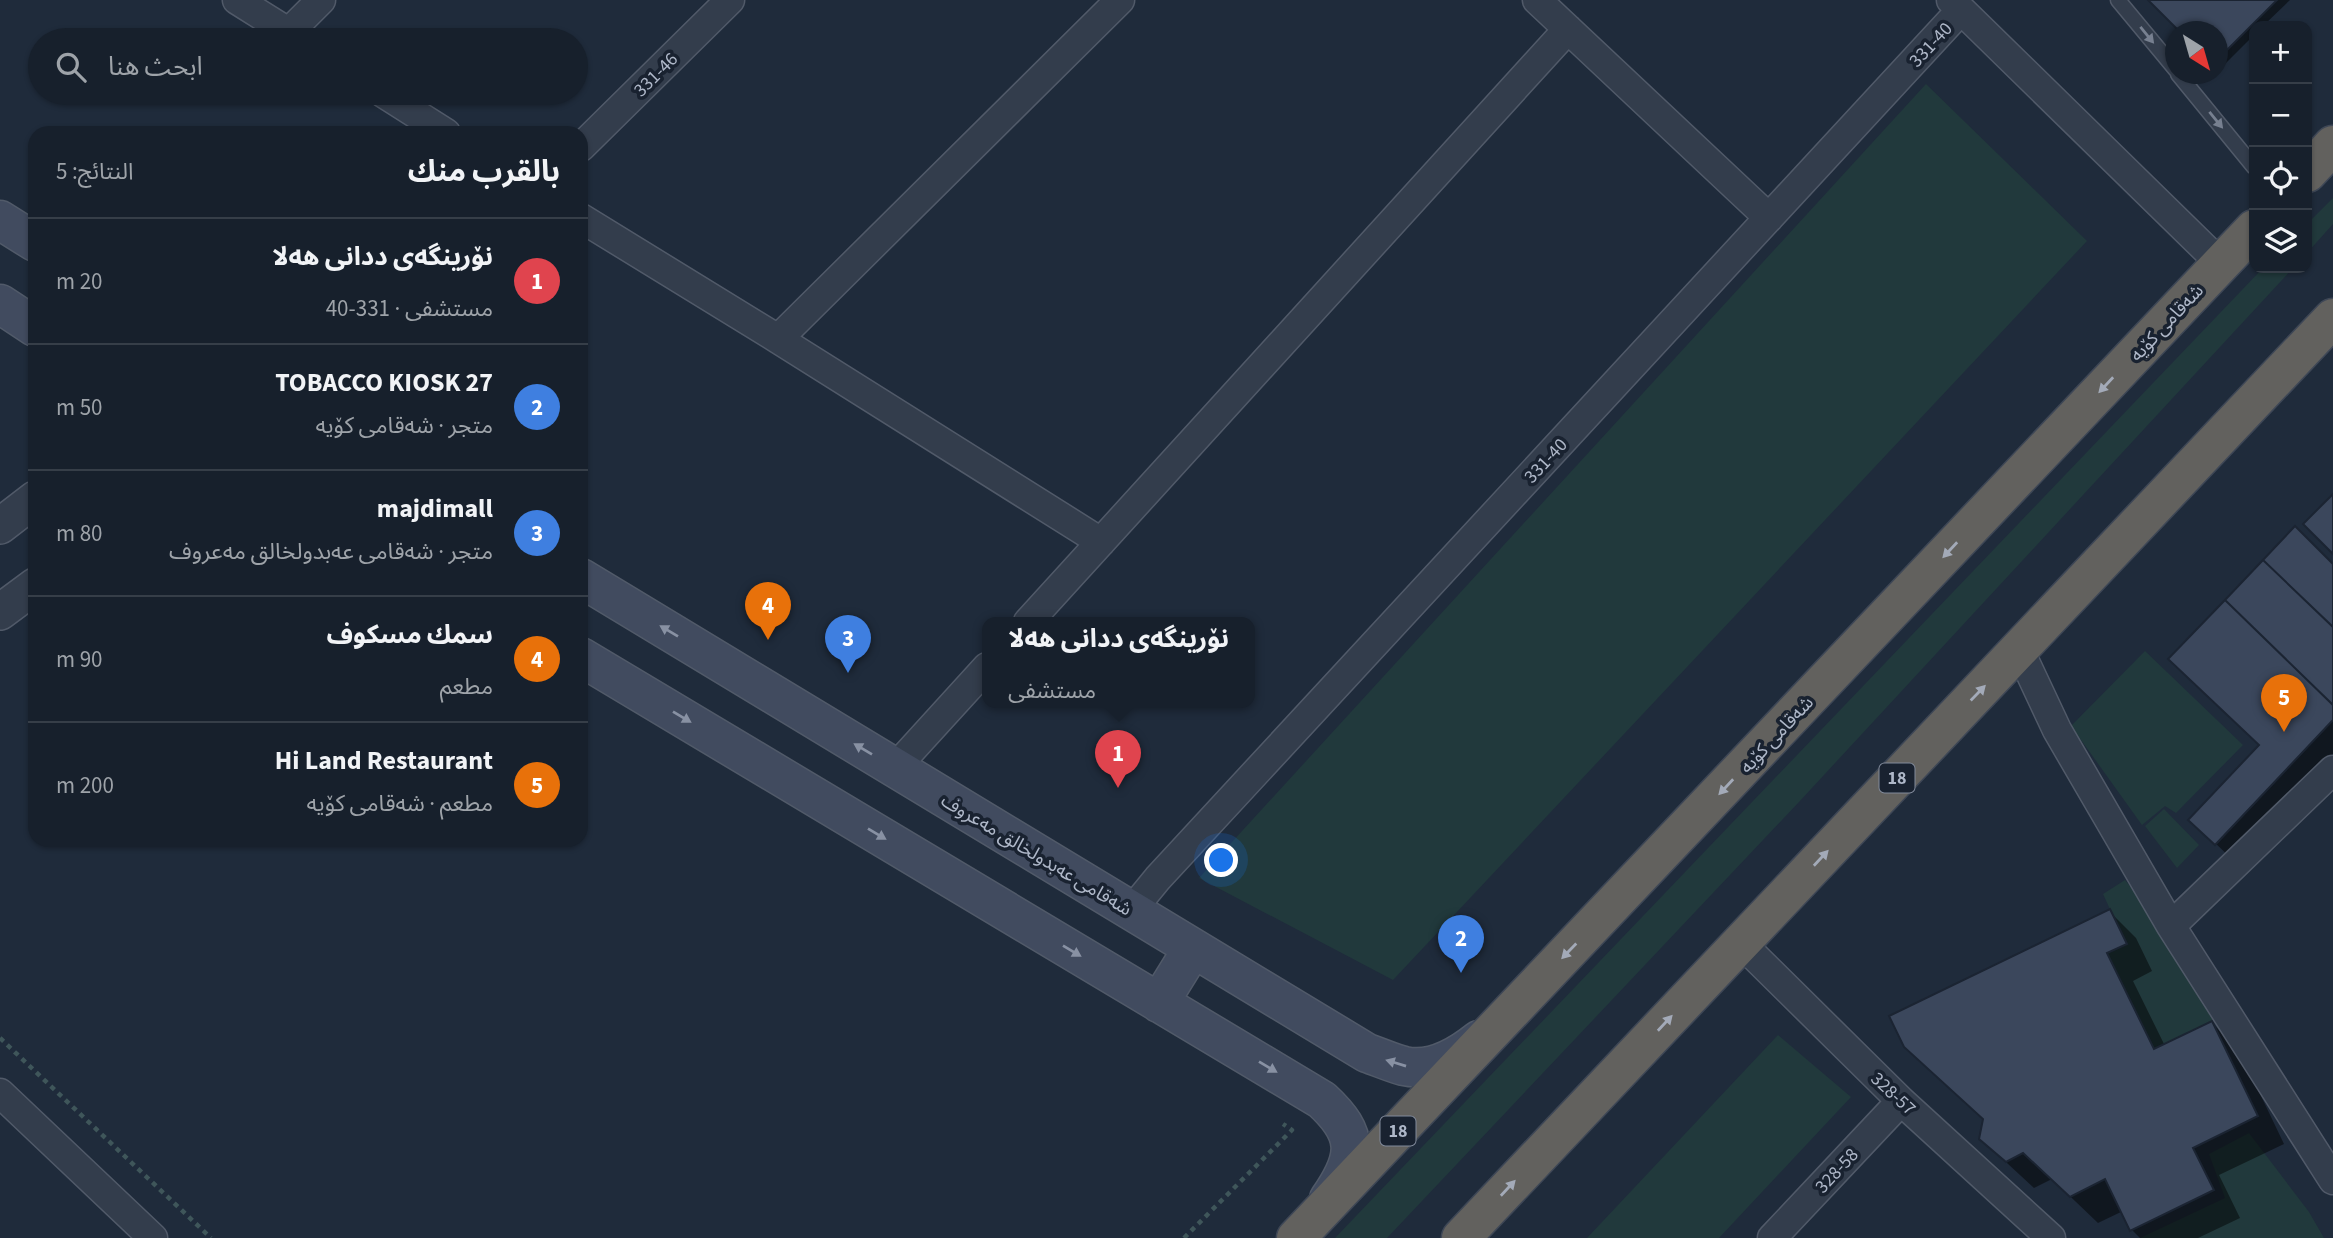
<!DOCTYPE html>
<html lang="ar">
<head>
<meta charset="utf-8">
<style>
	body { margin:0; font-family:"Source Sans 3","Noto Sans Arabic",sans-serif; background:#242d38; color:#f1f3f6; direction:rtl }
	.controls { position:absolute; right:21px; top:21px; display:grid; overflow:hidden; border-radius:14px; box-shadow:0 2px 5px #0004 }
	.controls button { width:63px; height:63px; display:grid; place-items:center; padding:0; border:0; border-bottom:2px solid #363e48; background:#17202c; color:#f1f3f6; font:35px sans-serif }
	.compass { position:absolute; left:2165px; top:21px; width:63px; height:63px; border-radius:50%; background:#17202c; box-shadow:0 2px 5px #0004; rotate:143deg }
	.you { position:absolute; left:1222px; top:861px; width:24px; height:24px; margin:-18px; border:5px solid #fff; border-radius:50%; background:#1a73e8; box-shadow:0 0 0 10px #1a73e833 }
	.badge { display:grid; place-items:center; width:46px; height:46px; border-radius:50%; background:#7cabff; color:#fff; font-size:23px; font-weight:700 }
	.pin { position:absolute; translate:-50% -58px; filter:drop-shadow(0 2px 4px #0008) }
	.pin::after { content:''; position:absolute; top:37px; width:24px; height:21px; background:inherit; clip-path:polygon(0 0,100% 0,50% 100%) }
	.popup { position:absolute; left:982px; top:617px; width:273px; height:91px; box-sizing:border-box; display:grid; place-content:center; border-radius:14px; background:#17202c; filter:drop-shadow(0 2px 5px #0005); font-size:23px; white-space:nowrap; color:#9ea3a9 }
	.popup b { font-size:26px; color:#f1f3f6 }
	.popup::after { content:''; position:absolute; left:50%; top:100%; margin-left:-14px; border:14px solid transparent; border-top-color:#17202c }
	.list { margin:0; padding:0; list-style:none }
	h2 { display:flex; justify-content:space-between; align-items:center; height:91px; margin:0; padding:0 28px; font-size:30px }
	h2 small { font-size:23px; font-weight:400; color:#9ea3a9 }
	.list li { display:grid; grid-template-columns:46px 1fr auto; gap:21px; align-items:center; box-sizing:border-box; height:126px; padding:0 28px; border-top:2px solid #363e48 }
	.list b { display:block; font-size:26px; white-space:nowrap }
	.list p { margin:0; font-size:23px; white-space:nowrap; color:#9ea3a9 }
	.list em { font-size:23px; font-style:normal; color:#9ea3a9 }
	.icon { flex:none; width:38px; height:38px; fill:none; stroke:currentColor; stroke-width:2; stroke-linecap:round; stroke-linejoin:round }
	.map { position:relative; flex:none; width:2333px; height:1238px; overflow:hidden; direction:ltr }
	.search { position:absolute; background:#17202c; box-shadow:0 2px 5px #0004; left:28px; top:28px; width:560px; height:77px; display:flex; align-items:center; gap:18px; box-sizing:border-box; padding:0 24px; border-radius:38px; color:#9ea3a9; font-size:26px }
	.panel { position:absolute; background:#17202c; box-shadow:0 2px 5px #0004; left:28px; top:126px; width:560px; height:721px; border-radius:21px; direction:rtl }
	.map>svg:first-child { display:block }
	.green { fill:#21393c }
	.shadow { fill:#0007 }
	.building { fill:#3b475c; stroke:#1b2432; stroke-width:2 }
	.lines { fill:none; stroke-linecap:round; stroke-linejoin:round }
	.service-casing { stroke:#515a69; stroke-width:17 }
	.minor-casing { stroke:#515a69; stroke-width:31 }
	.tertiary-casing { stroke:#515a69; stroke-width:38 }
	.secondary-casing { stroke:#515a69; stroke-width:41 }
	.trunk-casing { stroke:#3e4756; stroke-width:41 }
	.path { stroke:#3f565a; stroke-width:4.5; stroke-dasharray:5 5; stroke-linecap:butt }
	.service { stroke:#333d4c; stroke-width:14 }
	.minor { stroke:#333d4c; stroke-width:28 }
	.tertiary { stroke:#333d4c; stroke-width:35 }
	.secondary { stroke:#414b5f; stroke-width:38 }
	.trunk { stroke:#62615e; stroke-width:38 }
	.oneway { fill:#778090 }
	.oneway2 { fill:#a3aab8 }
	.oneway3 { fill:#8891a3 }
	.labels { text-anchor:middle; stroke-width:7; stroke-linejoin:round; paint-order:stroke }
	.shield { fill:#192230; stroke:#818a9a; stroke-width:2 }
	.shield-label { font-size:18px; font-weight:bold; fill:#aeb7c8 }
	.street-label { font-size:19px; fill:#aeb7c8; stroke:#192230 }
</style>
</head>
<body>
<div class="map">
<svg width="2333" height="1238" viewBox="0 0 2333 1238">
	<rect width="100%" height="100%" fill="#1f2b3b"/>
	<path class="green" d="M1926,84L2087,241L1393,980L1199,878Z
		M2333,198V224L2307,253V224Z
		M2263,268H2293L1799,802L1387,1238H1335Z
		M2145,651L2243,745L2176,813L2165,806L2142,825L2071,726Z
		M2164,809L2199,845L2177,868L2145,826Z
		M2125,880L2229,1010L2212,1021L2154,1049L2107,953L2126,944L2103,894Z
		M1778,1035L1851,1097L1719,1238H1587Z
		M2249,1133L2309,1212L2324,1238H2140L2225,1198L2209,1154Z"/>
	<path class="shadow" d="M2151,0H2290L2263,26H2254V35L2220,69L2218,67V32Z
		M2333,566V765L2237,864L2212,840L2261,745Z
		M2109,911L2136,938L2152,971L2133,981L2165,1046L2212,1023L2239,1050L2284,1144L2219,1175L2240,1218L2198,1238H2140L2132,1230L2123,1211L2098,1223L2052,1179L2034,1188L1981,1139L1985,1121L1934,1074Z"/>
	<path class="building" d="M2148,0H2277L2218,59V32H2180Z
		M2333,494V554L2303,524Z
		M2295,526L2333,564V627L2263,560Z
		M2263,560L2333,627V705L2225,600Z
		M2225,600L2333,705V720L2215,845L2188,820L2259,745L2168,659Z
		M2110,909L2127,944L2107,953L2154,1049L2212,1021L2258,1116L2193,1148L2214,1190L2130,1231L2105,1179L2070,1197L2023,1153L2006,1162L1979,1139L1983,1119L1904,1047L1889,1016Z"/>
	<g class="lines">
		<g class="service-casing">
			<path id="service" d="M2118,0L2176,70
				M2178,74L2254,167"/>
		</g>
		<g class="minor-casing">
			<path id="minor" d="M237,0L301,40
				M1537,0L1769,218
				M1951,0L2221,264
				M289,32L321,0
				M383,93L446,133
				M581,147L730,0
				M581,218L778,339L1101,542
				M778,339L1120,0
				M1028,622L1568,29
				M2019,649L2057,730L2171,926L2333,1180
				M895,768L987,667
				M1131,911L1158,878L1961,10
				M2171,926L2333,770
				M1741,943L1901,1101L2051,1238
				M0,1093L153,1238
				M1772,1238L1901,1101"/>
		</g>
		<g class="tertiary-casing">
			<path id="tertiary" d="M0,526L35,499
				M0,612L35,586"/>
		</g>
		<g class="secondary-casing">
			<path id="secondary" d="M0,220L35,242
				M0,304L35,327
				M581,578L1367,1053C1379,1057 1392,1063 1404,1066C1431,1072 1459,1056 1479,1040
				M581,657L1322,1100C1360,1135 1358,1157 1329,1199
				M1159,1003L1193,948"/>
		</g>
		<g class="trunk-casing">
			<path id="trunk" d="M2307,173L2333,145
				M1296,1238L2254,229
				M1461,1238L2333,318"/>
		</g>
		<path class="path" d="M0,1038L211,1238
			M1184,1238L1292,1130L1283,1124"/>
		<use href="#service" class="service"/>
		<use href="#minor" class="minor"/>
		<use href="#tertiary" class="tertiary"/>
		<use href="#secondary" class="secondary"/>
		<use href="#trunk" class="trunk"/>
	</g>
	<defs><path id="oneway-solid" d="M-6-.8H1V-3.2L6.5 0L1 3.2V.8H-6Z" transform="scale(1.75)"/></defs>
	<g class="oneway">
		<use href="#oneway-solid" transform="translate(2147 35) rotate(51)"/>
		<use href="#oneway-solid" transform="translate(2216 120) rotate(51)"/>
	</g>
	<g class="oneway2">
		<use href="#oneway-solid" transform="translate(2106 385) rotate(133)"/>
		<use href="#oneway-solid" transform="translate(1950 550) rotate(133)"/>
		<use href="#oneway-solid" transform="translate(1978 693) rotate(-46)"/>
		<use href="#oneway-solid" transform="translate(1726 787) rotate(133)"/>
		<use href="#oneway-solid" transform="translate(1821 858) rotate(-47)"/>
		<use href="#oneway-solid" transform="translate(1569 951) rotate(134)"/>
		<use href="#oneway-solid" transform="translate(1665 1023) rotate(-47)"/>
		<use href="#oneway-solid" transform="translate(1508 1188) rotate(-47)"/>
	</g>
	<g class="oneway3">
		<use href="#oneway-solid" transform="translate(669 631) rotate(-149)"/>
		<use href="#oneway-solid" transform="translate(682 717) rotate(31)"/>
		<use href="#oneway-solid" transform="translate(863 749) rotate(-149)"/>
		<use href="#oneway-solid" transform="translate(877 834) rotate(31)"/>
		<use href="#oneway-solid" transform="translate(1072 951) rotate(31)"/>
		<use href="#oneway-solid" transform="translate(1396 1063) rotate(-163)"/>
		<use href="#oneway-solid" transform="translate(1268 1067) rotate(31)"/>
	</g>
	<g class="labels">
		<g class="shield">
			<rect x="1879.5" y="763.5" width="35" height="29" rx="5"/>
			<rect x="1380.5" y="1116.5" width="35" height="29" rx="5"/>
		</g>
		<g class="shield-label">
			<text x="1897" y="784">18</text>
			<text x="1398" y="1137">18</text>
		</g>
		<g class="street-label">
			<text transform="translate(1930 44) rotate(-47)" y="7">331-40</text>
			<text transform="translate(655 74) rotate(-45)" y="7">331-46</text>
			<text transform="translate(2166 322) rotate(-47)" y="7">شەقامی کۆیە</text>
			<text transform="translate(1545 460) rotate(-47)" y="7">331-40</text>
			<text transform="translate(1776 734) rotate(-47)" y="7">شەقامی کۆیە</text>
			<text transform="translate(1037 854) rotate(31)" y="7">شەقامی عەبدولخالق مەعروف</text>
			<text transform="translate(1894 1093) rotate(43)" y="7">328-57</text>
			<text transform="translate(1836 1170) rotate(-47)" y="7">328-58</text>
		</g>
	</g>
</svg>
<div class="controls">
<button>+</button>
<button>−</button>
<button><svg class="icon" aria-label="locate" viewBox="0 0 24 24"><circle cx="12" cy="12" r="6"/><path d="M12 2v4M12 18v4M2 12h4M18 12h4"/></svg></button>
<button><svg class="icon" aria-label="layers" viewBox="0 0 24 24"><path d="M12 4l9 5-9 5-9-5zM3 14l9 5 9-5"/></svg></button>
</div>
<svg class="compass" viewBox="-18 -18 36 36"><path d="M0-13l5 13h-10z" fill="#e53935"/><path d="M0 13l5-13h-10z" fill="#9ea3a9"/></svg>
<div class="you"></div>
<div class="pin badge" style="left:1118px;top:788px;background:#e0444e">1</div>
<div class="popup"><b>نۆرینگەی ددانی هەلا</b>مستشفى</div>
<div class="pin badge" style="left:1461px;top:973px;background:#3f7fe0">2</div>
<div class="pin badge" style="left:848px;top:673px;background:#3f7fe0">3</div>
<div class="pin badge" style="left:768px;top:640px;background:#e8710a">4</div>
<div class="pin badge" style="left:2284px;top:732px;background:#e8710a">5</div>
<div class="search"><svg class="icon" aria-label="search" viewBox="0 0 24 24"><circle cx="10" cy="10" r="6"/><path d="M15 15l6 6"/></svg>ابحث هنا</div>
<section class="panel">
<h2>بالقرب منك<small>النتائج: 5</small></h2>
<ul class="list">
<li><span class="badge" style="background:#e0444e">1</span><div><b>نۆرینگەی ددانی هەلا</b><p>مستشفى · 331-40</p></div><em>20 m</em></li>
<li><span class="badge" style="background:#3f7fe0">2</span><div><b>TOBACCO KIOSK 27</b><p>متجر · شەقامی کۆیە</p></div><em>50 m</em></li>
<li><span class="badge" style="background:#3f7fe0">3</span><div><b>majdimall</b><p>متجر · شەقامی عەبدولخالق مەعروف</p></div><em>80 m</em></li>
<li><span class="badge" style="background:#e8710a">4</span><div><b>سمك مسكوف</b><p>مطعم</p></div><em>90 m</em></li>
<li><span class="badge" style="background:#e8710a">5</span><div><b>Hi Land Restaurant</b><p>مطعم · شەقامی کۆیە</p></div><em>200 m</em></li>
</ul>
</section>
</div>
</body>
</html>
